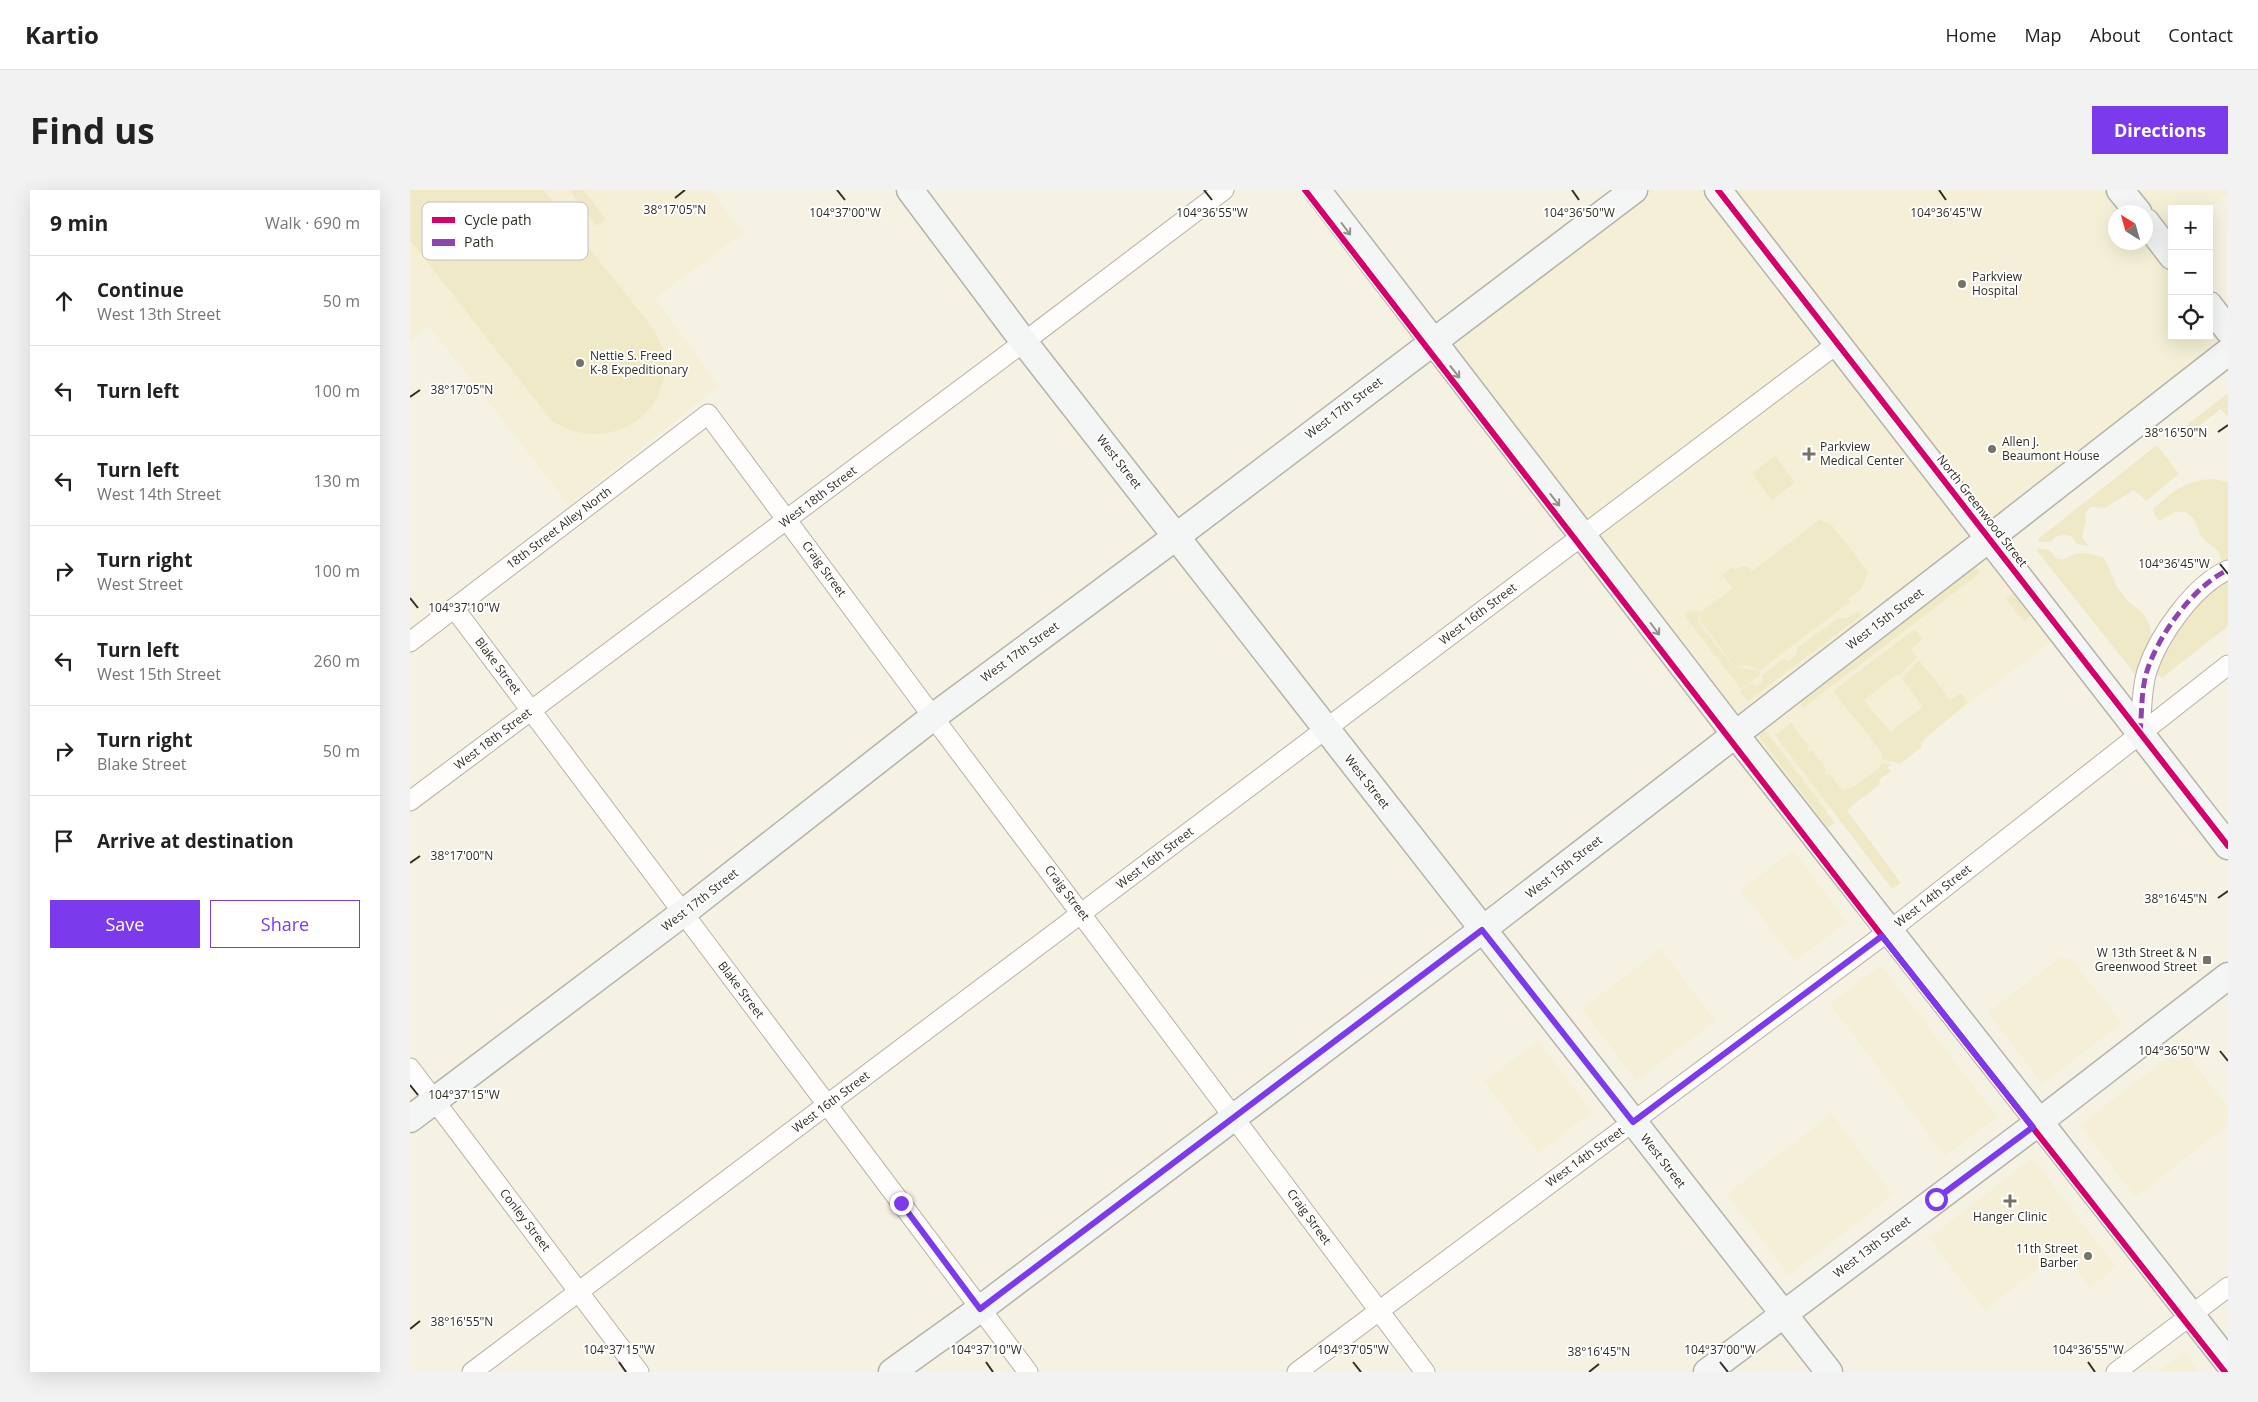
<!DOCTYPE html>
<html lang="en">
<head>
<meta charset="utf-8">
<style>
	body { margin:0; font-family:"Open Sans",sans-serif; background:#f2f2f2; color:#222 }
	.controls { position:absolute; right:15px; top:15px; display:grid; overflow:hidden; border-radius:0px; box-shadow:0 5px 20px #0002 }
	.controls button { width:45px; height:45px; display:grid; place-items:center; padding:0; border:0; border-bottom:1px solid #e0e0e0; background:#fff; color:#222; font:25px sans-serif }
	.compass { position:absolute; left:1698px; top:15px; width:45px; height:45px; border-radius:50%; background:#fff; box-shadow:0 5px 20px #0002; rotate:323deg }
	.stop { position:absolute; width:15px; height:15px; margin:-11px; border:4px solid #7c3aed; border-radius:50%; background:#fff }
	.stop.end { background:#7c3aed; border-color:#fff; box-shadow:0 1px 5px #0008 }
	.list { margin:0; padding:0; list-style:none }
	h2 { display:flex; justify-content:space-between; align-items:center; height:65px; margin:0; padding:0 20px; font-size:21px }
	h2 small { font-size:16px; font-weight:400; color:#767676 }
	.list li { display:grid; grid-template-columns:32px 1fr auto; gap:15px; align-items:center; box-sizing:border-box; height:90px; padding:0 20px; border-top:1px solid #e0e0e0 }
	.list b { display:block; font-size:19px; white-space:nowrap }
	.list p { margin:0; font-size:16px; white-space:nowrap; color:#767676 }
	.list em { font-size:16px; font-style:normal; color:#767676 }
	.actions { display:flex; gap:10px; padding:15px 20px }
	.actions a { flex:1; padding:11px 0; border:1px solid #7c3aed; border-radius:0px; text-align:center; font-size:18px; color:#7c3aed }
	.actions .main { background:#7c3aed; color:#fff }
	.icon { flex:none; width:28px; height:28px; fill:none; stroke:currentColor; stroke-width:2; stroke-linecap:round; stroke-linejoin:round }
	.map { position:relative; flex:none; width:1818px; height:1182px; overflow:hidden; border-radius:0px }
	header { display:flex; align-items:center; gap:30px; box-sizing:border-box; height:70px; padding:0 25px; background:#fff; border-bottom:1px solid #e0e0e0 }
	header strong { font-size:24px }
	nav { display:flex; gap:28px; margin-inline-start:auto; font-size:18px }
	.intro { display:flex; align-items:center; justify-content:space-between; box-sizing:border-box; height:120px; padding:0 30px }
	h1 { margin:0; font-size:35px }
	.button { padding:12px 22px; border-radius:0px; background:#7c3aed; color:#fff; font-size:18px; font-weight:700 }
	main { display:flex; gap:30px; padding:0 30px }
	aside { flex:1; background:#fff; border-radius:0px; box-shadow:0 5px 20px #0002 }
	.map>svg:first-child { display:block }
	.built { fill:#f4efd6; fill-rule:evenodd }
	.green { fill:#f0e9c7 }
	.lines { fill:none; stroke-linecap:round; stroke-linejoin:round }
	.street-casing { stroke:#b5b3a8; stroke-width:21 }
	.secondary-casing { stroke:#b5b3a8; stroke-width:29 }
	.street { stroke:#fefdfb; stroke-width:19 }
	.secondary { stroke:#f4f5f5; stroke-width:26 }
	.quiet { stroke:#8e44ad; stroke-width:5; stroke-dasharray:10 5; stroke-linecap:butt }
	.cycleway-casing { stroke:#fff; stroke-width:9 }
	.cycleway { stroke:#d6006c; stroke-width:6 }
	.oneway { stroke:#92928c }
	.route { stroke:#7c3aed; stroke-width:6 }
	.ticks { fill:none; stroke:#302e24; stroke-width:2 }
	.poi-dot { fill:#757367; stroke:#fff; stroke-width:2 }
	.labels { text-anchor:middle; stroke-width:4; stroke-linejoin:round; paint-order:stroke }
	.poi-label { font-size:12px; fill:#302e24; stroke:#fff; text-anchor:start }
	.street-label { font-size:12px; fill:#302e24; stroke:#fff }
	.key { fill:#fff; stroke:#c1c0bd; stroke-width:1 }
	.key-label { font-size:14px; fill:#302e24 }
	.ticks-label { font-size:12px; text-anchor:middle; fill:#302e24; stroke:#fff; stroke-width:4; stroke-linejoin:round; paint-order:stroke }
</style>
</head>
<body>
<header>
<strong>Kartio</strong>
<nav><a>Home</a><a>Map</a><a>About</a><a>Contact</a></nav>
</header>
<div class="intro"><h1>Find us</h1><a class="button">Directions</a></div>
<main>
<aside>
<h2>9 min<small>Walk · 690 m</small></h2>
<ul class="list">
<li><svg class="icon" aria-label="ahead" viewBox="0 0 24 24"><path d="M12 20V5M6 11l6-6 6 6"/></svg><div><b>Continue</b><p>West 13th Street</p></div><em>50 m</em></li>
<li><svg class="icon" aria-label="left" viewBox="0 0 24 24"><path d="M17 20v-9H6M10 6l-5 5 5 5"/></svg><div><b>Turn left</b></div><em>100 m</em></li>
<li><svg class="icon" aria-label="left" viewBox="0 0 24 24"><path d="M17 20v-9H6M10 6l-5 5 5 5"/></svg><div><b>Turn left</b><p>West 14th Street</p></div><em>130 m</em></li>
<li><svg class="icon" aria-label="right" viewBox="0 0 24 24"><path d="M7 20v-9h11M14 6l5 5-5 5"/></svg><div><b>Turn right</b><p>West Street</p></div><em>100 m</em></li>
<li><svg class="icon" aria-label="left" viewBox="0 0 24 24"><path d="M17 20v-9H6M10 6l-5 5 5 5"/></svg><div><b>Turn left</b><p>West 15th Street</p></div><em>260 m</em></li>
<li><svg class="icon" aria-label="right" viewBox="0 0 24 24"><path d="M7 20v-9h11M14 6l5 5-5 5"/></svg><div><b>Turn right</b><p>Blake Street</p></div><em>50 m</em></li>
<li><svg class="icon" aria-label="arrive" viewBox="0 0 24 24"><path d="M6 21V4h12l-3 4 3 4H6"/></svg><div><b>Arrive at destination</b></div></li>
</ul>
<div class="actions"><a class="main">Save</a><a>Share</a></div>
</aside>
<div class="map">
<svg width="1818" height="1182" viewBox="0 0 1818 1182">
	<rect width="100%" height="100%" fill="#f5f2e4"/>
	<path class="built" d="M0,0H301L333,43L245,108L309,196L159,315L19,136L0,150Z
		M1224,0H1818V4L1799,19H1762V146H1799V115L1818,162L1579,349L1653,443L1396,636L1021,151ZM1706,22H1736V52H1706Z
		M1383,660L1437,732L1385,771L1331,700Z
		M1251,759L1305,831L1226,891L1172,819Z
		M1650,768L1661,769L1712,833L1632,894L1578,822Z
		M1471,775L1587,927L1535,966L1420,814Z
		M1128,851L1182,922L1128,963L1074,891Z
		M1772,857L1818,918V935L1725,1007L1670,935Z
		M1422,924L1483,1005L1379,1085L1317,1004Z
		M1622,968L1706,1077L1680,1098L1651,1061L1574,1120L1519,1048Z
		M1774,1162L1789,1182H1748Z"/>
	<path class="green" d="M0,0H134C159,32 184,64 209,96C223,113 240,132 250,152C264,182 248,222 218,236C190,249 169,246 142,231L0,50Z
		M159,0H173L196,29L187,36Z
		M1818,203V227L1811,219L1771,250L1766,243Z
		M1747,255L1769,284L1736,311L1724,300L1695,318L1680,317L1675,324L1676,331L1672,347L1679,356L1667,354L1661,346C1653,344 1646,345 1641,352H1629L1628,349Z
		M1365,266L1385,292L1362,310L1342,284Z
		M1804,289L1818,292V375L1813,376L1809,362L1792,348L1783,328L1775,322H1765L1749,331L1744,324L1743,319C1764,301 1775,290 1804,289Z
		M1409,330L1421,334L1458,382L1452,398L1438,408L1440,412L1350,480L1336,475L1325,477L1290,431L1291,422L1323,398L1312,385L1323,377L1325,380L1331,376L1339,377L1342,381Z
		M1628,358L1640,360C1653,380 1658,362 1672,363C1679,363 1686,366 1693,367C1699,374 1702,389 1708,398C1712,403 1715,409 1720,413C1725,417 1731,420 1735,426C1747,443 1743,472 1724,483L1627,361Z
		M1564,375L1570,383L1393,518L1389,507Z
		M1818,386V436L1752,488L1743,484L1752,461L1782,417Z
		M1604,402L1622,425L1614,431L1596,409Z
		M1280,420L1290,422L1288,432L1324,477L1349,481L1351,484L1331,499L1274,425Z
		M1448,421L1451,426L1338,511L1330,502L1340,493L1345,496L1352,493V485L1374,469L1376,471C1382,471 1388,465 1387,458L1428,428H1437Z
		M1505,439L1513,449L1501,459L1507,467L1489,486L1487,484L1454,510L1480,542L1513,517L1492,489L1509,470L1540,510L1551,503L1558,512L1511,552L1512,557L1490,574L1472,569L1471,561L1423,501Z
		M1381,533L1399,557L1397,559L1399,562L1402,560L1417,580L1414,582L1417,585L1419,583L1432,601L1445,596L1468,579L1472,573L1482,575L1478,577L1481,581L1470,589L1469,595L1437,620L1491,693L1482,699L1365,545Z
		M1354,538L1425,633L1418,638L1350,548L1348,541Z"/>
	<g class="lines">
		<g class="street-casing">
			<path id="street" d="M44,418L618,1182
				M0,452L298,224L523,527L1015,1182
				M1730,543C1732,523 1731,500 1737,481C1748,446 1784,395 1818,380
				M0,611L614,152L814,0
				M0,878L229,1182
				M62,1182L1427,154
				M887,1182L1479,741L1818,475
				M1706,1182L1818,1097"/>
		</g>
		<g class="secondary-casing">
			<path id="secondary" d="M500,0L614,152L1419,1182
				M907,0L1325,544L1818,1172
				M1308,0L1818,656
				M1710,0L1728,22
				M1736,32L1762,66
				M1799,115L1818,140
				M0,929L273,723L523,527L767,346L1224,0
				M482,1182L570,1119L1072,740L1585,344L1818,162
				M1297,1182L1629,932L1818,786"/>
		</g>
		<use href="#street" class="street"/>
		<use href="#secondary" class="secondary"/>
		<path class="quiet" d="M1730,543C1732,523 1731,500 1737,481C1748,446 1784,395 1818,380"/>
		<g class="cycleway-casing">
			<path id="cycleway" d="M895,0L1472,746L1815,1182
				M1308,0L1818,656"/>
		</g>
		<use href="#cycleway" class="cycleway"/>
	</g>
	<defs><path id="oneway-shaft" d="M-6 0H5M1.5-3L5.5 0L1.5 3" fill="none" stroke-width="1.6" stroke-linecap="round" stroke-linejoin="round" transform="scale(1.25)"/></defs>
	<g class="oneway">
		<use href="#oneway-shaft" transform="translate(936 39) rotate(53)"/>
		<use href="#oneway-shaft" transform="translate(1045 182) rotate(52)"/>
		<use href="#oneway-shaft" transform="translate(1145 310) rotate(52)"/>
		<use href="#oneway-shaft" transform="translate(1245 439) rotate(53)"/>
	</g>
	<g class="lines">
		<path class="route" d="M491,1013L570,1119L1072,740L1223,932L1472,746L1623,937L1526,1009"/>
	</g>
	<path class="ticks" d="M427,0L435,10M794,0L802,10M1162,0L1169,10M1529,0L1536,10M265,8L275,0M0,207L10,200M1808,242L1818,235M1810,374L1818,384M0,408L8,418M0,673L10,666M1808,708L1818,701M1810,861L1818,871M0,895L8,905M0,1139L10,1131M209,1172L216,1182M576,1172L583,1182M943,1172L951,1182M1310,1172L1318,1182M1678,1172L1685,1182M1179,1182L1189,1174"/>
	<g class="poi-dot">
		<circle cx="1552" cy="94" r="5"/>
		<circle cx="170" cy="173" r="5"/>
		<circle cx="1582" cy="259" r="5"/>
		<path d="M1396.5 256.5h5v5h5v5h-5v5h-5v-5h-5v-5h5z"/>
		<rect x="1792" y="765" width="10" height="10" rx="2.5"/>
		<path d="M1597.5 1003.5h5v5h5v5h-5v5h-5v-5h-5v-5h5z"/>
		<circle cx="1678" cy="1066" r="5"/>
	</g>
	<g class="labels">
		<g class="poi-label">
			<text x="1562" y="91">Parkview<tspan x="1562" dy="14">Hospital</tspan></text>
			<text x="180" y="170">Nettie S. Freed<tspan x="180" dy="14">K-8 Expeditionary</tspan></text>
			<text x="1592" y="256">Allen J.<tspan x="1592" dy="14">Beaumont House</tspan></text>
			<text x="1410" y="261">Parkview<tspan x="1410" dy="14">Medical Center</tspan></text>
			<text x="1787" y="767" text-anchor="end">W 13th Street &amp; N<tspan x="1787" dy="14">Greenwood Street</tspan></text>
			<text x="1600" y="1031" text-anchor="middle">Hanger Clinic</text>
			<text x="1668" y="1063" text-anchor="end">11th Street<tspan x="1668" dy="14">Barber</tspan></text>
		</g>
		<g class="street-label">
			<text transform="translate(934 218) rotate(-37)" y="4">West 17th Street</text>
			<text transform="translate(709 272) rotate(52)" y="4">West Street</text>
			<text transform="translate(408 307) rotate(-37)" y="4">West 18th Street</text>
			<text transform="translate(1572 321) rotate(52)" y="4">North Greenwood Street</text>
			<text transform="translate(149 338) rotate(-37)" y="4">18th Street Alley North</text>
			<text transform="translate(414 379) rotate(54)" y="4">Craig Street</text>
			<text transform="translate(1068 424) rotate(-37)" y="4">West 16th Street</text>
			<text transform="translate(1475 429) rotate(-37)" y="4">West 15th Street</text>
			<text transform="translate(610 462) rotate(-36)" y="4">West 17th Street</text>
			<text transform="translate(88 476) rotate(53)" y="4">Blake Street</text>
			<text transform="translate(83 549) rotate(-37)" y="4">West 18th Street</text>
			<text transform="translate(957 592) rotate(52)" y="4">West Street</text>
			<text transform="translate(745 668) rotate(-37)" y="4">West 16th Street</text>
			<text transform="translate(1154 677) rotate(-38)" y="4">West 15th Street</text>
			<text transform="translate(657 703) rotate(53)" y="4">Craig Street</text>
			<text transform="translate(1523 706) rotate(-38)" y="4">West 14th Street</text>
			<text transform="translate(290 710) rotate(-38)" y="4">West 17th Street</text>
			<text transform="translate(331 800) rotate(53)" y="4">Blake Street</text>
			<text transform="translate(421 912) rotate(-37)" y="4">West 16th Street</text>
			<text transform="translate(1175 967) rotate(-36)" y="4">West 14th Street</text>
			<text transform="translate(1253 971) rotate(52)" y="4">West Street</text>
			<text transform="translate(899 1027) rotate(54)" y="4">Craig Street</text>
			<text transform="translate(115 1030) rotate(53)" y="4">Conley Street</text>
			<text transform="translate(1462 1057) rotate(-37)" y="4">West 13th Street</text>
		</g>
	</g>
	<rect x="12" y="12" width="166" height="58" rx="8" class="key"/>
	<rect x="22" y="27" width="23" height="6" fill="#d6006c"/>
	<rect x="22" y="49" width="23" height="7" fill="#8e44ad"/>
	<g class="key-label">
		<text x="54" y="35">Cycle path</text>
		<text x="54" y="57">Path</text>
	</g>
	<g class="ticks-label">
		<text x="265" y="24">38°17'05"N</text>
		<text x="435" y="27">104°37'00"W</text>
		<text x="802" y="27">104°36'55"W</text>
		<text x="1169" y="27">104°36'50"W</text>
		<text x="1536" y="27">104°36'45"W</text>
		<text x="52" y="204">38°17'05"N</text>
		<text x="1766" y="247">38°16'50"N</text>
		<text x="1764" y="378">104°36'45"W</text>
		<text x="54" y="422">104°37'10"W</text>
		<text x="52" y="670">38°17'00"N</text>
		<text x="1766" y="713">38°16'45"N</text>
		<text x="1764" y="865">104°36'50"W</text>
		<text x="54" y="909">104°37'15"W</text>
		<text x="52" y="1136">38°16'55"N</text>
		<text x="209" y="1164">104°37'15"W</text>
		<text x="576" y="1164">104°37'10"W</text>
		<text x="943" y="1164">104°37'05"W</text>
		<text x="1310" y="1164">104°37'00"W</text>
		<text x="1678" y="1164">104°36'55"W</text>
		<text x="1189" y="1166">38°16'45"N</text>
	</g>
</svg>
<div class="controls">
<button>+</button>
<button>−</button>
<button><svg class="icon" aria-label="locate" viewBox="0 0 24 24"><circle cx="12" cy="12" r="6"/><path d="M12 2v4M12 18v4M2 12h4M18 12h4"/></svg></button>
</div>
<svg class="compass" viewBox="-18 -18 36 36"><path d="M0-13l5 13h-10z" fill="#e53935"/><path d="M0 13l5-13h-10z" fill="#767676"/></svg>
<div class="stop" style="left:1526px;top:1009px"></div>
<div class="stop end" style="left:491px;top:1013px"></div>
</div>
</main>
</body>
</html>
